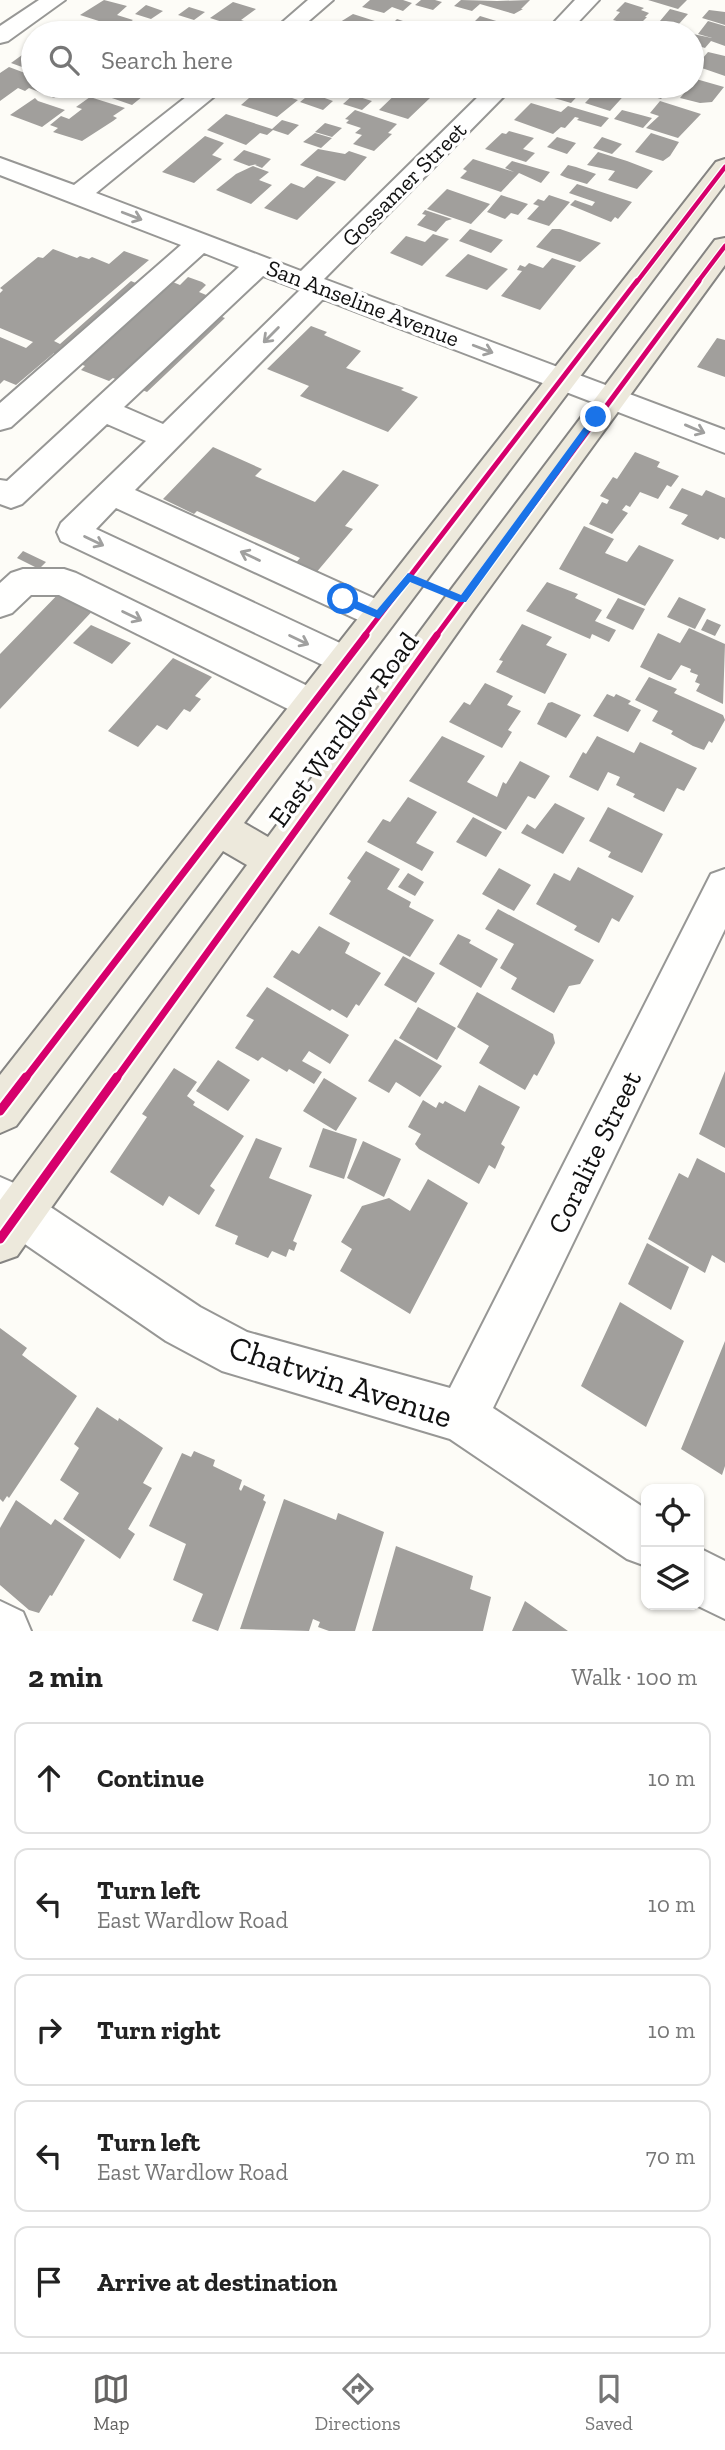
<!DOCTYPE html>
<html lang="en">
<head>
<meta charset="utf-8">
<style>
	body { margin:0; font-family:"Zilla Slab",serif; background:#f2f2f2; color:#222 }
	.controls { position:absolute; right:21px; bottom:21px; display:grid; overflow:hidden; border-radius:14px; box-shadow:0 2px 5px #0004 }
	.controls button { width:63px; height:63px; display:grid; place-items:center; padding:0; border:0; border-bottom:2px solid #e0e0e0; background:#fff; color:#222; font:35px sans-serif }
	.stop { position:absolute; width:21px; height:21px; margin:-16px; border:5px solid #1a73e8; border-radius:50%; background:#fff }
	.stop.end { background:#1a73e8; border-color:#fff; box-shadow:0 2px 7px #0008 }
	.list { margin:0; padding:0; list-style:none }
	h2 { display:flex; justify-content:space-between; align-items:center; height:91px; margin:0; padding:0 28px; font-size:30px }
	h2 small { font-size:23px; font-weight:400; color:#767676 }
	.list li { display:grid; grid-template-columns:46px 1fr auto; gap:21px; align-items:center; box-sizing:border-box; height:112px; margin:0 14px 14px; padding:0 14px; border:2px solid #e0e0e0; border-radius:14px }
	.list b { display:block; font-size:26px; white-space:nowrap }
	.list p { margin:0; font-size:23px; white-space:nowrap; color:#767676 }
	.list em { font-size:23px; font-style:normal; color:#767676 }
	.icon { flex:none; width:38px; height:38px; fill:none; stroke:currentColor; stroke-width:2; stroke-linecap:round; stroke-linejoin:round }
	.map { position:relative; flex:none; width:725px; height:1631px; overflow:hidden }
	.search { position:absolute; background:#fff; box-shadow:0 2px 5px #0004; left:21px; right:21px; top:21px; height:77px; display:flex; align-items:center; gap:18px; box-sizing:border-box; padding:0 24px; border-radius:38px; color:#767676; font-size:26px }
	.sheet { height:721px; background:#fff }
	nav { display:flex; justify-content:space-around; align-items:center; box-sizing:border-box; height:98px; border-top:2px solid #e0e0e0; background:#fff; font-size:19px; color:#767676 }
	nav a { display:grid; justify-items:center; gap:4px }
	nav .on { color:#646362 }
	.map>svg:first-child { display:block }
	.building { fill:#a19f9c }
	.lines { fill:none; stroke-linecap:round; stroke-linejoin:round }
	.minor-casing { stroke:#979795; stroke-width:4 }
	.major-casing { stroke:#858482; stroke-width:4 }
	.minor { fill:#fffffe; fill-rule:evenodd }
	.major { fill:#ede9dc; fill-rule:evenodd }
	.cycleway-far3-casing { stroke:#fff; stroke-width:7 }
	.cycleway-far2-casing { stroke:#fff; stroke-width:9 }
	.cycleway-far1-casing { stroke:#fff; stroke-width:11 }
	.cycleway-casing { stroke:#fff; stroke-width:13 }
	.cycleway-far3 { stroke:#d6006c; stroke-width:4.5 }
	.cycleway-far2 { stroke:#d6006c; stroke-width:5 }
	.cycleway-far1 { stroke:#d6006c; stroke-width:7 }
	.cycleway { stroke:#d6006c; stroke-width:9 }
	.oneway { stroke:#a0a09f }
	.route { fill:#1a73e8 }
	.labels { text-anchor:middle; stroke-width:7; stroke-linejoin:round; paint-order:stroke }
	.far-street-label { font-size:23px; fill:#111; stroke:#fff }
	.street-label { font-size:28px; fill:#111; stroke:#fff }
	.near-street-label { font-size:33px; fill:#111; stroke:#fff }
</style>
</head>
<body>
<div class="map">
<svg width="725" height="1631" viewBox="0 0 725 1631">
	<rect width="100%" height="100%" fill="#fdfcf7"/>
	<path class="building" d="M104,0L127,6L117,15L133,20L121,28L80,15Z
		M370,0H403L412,3L403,11L392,7L384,13L362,7Z
		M421,0H435L442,2L433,10L415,5Z
		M461,0L497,1L530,0L521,9H523L514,14L480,4L472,11L454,6Z
		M648,0H687L678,9Z
		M233,2L256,9L241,20L244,21L238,27L210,18Z
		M625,2L644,8L641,10L649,13L645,17H647L637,27L613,20L620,12L616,11Z
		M146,5L163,11L151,19L135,14Z
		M189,7L205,12L194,20L178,15Z
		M670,9L688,14L678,25L660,21Z
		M709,10L725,12V25L702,18Z
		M353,14L378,22L365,33H344L329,29Z
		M480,16L506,24L497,33H478L466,30Z
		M397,19L415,25L406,33L389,27Z
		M438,21L455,26L447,33L429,29Z
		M708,21L725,26V46L711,41L705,48L692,44L693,34L712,38L698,34Z
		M65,24L93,33H57L59,32L56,31Z
		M202,25L225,33H192Z
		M33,47V71L11,63Z
		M708,52L725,56V76L696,66Z
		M9,67L33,76V86L68,88L54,98L29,88L25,91L18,88L0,101V73Z
		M696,79L724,87L712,102L700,103L680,98Z
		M122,86H145L153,88L132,105L109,97Z
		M256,86L298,100L277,117L241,105L249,98L244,96Z
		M298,86H326L330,87L322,94Z
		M549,86H587L571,103L544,95L547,92L544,91Z
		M601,86H615L629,90L610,111L585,103Z
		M638,86H658L670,89L661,99L633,91Z
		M401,89L430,98L408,119L379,110Z
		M311,93L333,101L323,110L300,102Z
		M353,95L372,101L362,110L343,104Z
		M90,97L125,108L113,116L117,118L113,121L82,141L53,132L58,128L50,125L61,116L69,119L82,109L76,107Z
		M35,98L38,101L65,110L42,127L10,115Z
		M660,101L701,114L678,138L646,128L659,116L650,113Z
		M531,103L561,112L568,106L609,118L601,127L577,120L579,118L575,117L565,128L561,127L553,134L514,120Z
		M355,110L397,124L388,133L392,134L374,151L353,144L362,135L355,133L361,128L346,123L349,120L345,119Z
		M622,110L641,115L652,118L643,128L614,119Z
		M226,114L272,129L282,120L299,125L288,135L273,130L267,135L260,133L246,145L207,130Z
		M325,123L342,128L332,137L315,132Z
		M509,131L534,138L523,149L535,153L526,162L485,149L502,133L506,134Z
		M315,133L332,138L321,148L303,142Z
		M651,133L679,142L670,156L663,161L635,152Z
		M205,136L224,143L212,155L222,159L194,183L162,172Z
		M557,137L576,143L567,154L547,147Z
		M602,137L622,144L612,154L593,148Z
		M318,149L345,154L349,151L367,157L345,181L300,165Z
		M244,150L271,159L262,168L255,165L257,164L249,166L233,160Z
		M598,152L627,161L653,171L637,189L608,180L615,171L587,165Z
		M473,159L514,172L505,168L512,161L550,172L541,183L519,173L501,192L460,178L467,171L463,169Z
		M568,165L576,167L596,174L587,184L567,178L560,175Z
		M253,166L269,172L259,180L272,185L251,204L216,190L236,174Z
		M317,176L336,182L297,220L264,208L291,183L304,188Z
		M577,184L632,202L618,219L615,217L611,222L570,205L575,200L592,206L595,202L569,193Z
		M447,189L490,204L471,224L427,209Z
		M501,195L528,204L518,215L511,213L505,219L487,212Z
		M549,195L570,202L549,226L527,219L539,206L533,204L538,199L544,201Z
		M425,210L452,219L446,221L436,232L417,225L426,215L422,214Z
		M470,229L503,240L491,253L459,241Z
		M552,229H560L601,243L580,262L536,247Z
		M433,234L449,239L422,266L390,253L406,236L425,242Z
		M53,249L77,258L80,256L89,259L92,257L109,264L124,251L149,260L54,341L60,344L131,281L138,284L168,280L180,285L188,277L202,282L206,285L199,292L211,297L217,315L225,318L147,392L113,378L109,381L81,370L85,366L54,353L16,385L4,380L0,384V337L26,348L33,342L0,328V293L3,290L0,288L38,257L43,258Z
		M468,254L508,269L487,290L445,276Z
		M552,258L576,266L540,310L501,296L522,271L517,270L520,265L525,267L529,263L543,268Z
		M311,326L327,332L324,335L361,351L346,368L404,388L401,390L418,397L388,432L300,396L309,386L267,369Z
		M717,338L725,340V377L697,367Z
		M213,447L262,469L255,476L315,502L343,470L379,485L345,526L353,529L315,574L294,565L300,558L197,511L194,514L163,499Z
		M635,452L660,462L657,467L679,476L671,487L667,485L658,499L640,492L630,507L626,505L622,510L628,513L612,534L589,524L602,502L607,504L609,500L600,496L613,477L617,479Z
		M682,488L702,496L706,490L725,498V539L720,537L718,540L681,524L688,515L669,508Z
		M584,526L614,539L605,553L627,562L639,545L674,560L645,606L559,569Z
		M23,551L46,562L39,569L17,558Z
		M547,582L578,594L575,598L602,610L595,621L616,630L609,642L592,634L590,639L526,611Z
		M66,586L100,603L0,709V654Z
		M679,597L706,609L695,629L667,617Z
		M618,598L645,609L633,630L606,618Z
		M707,619L721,625L715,636L701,630Z
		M522,624L552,637L546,645L567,654L545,694L496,672L503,661L499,660Z
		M91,625L131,643L112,664L73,643Z
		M689,628L725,644L723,704L696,691L700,684L695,682L698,675L690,672L691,669L681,665L671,680H668L640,667L658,633L680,643Z
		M173,658L212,677L195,696L201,699L190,712L184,709L167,730L157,725L138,747L108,731Z
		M649,677L677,689L674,693L723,715L725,720L712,743L709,741L704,750L693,746L671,734L673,731L652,721L658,711L635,700Z
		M485,683L513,696L507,705L521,711L508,730L512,732L502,748L449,722L464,702L470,705Z
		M607,694L614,697L616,694L631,701L628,704L641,710L628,732L593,716Z
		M552,702L581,715L566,738L537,724L548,703Z
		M442,736L485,756L467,782L497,797L503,782L506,784L520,761L550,776L535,799L528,796L506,830L409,781Z
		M597,736L634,753L640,742L697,768L684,791L677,788L664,812L633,797L635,794L616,785L620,777L608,772L598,791L569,777L583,752L586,754Z
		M408,797L437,812L416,843L434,852L422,871L367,842L383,819L390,822Z
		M555,803L585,818L563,854L521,833L527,824L535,829Z
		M608,807L663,834L642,873L608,857L611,852L589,841Z
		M473,817L502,832L486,857L456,842Z
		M366,851L400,869L387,889L411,902L409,907L434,920L410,957L329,914L351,881L347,878Z
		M578,867L634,896L619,922L612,918L599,943L574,930L577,926L536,904L554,873L570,881Z
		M499,868L531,885L514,911L482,894Z
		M408,873L424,882L415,896L398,887Z
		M498,909L594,960L580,984L569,986L554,1013L511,989L517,978L500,968L514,944L485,929Z
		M319,926L350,943L345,953L381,973L359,1006L356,1004L347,1018L332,1009L330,1011L273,977L292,950L299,954Z
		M458,934L471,940L469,943L498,959L481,988L439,964Z
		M403,956L435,973L416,1003L384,985Z
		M267,987L349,1035L330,1064L309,1051L302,1061L322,1072L314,1084L289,1069L287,1072L262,1057L258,1061L235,1048L254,1020L246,1016Z
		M477,992L553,1034L555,1043L537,1076L534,1074L525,1090L479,1063L489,1046L457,1027Z
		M418,1007L456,1028L437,1060L399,1038Z
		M395,1039L442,1066L420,1097L396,1082L389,1093L368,1081Z
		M218,1060L250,1080L228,1111L196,1091Z
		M174,1068L197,1082L187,1096L195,1102L193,1105L244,1136L210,1186L215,1190L199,1215L169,1196L163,1206L110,1172L147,1117L142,1114Z
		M725,1071V1148L699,1134Z
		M324,1078L357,1098L336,1131L303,1111Z
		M479,1085L520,1107L501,1144L505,1147L495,1169L489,1165L479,1184L419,1149L415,1144L421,1134L408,1127L423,1100L436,1108L439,1102L443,1104L445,1101L465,1112Z
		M323,1128L357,1139L344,1179L309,1167Z
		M256,1138L282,1148L269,1178L312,1195L293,1241L297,1243L294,1251L289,1249L286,1257L272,1251L268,1258L235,1244L238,1236L215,1226Z
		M363,1141L401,1159L384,1197L347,1178Z
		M697,1158L725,1173V1263L712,1255L705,1273L648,1239L679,1173L688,1178Z
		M428,1179L468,1203L410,1314L340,1271L352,1249L341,1242L362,1206L389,1198L410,1211Z
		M647,1243L689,1267L671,1310L628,1284Z
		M620,1302L684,1341L646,1427L581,1386Z
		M0,1328L27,1348L22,1355L77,1396L9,1498L7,1496L3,1502L0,1499Z
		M725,1341V1466L722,1475L681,1449Z
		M97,1407L118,1421L119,1418L163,1448L143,1483L152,1488L128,1529L135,1534L120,1559L63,1519L79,1493L60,1480L79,1448L74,1444Z
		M194,1451L215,1460L213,1466L242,1480L239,1489L241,1491L244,1485L265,1495L263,1500L266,1502L218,1631L192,1621L203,1594L173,1580L186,1544L149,1526L182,1453L191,1457Z
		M284,1499L336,1520L338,1513L384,1532L355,1631H329L318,1627L320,1622L313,1619L309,1631L240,1629Z
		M16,1500L51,1525L55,1519L85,1540L52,1596L50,1595L39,1613L29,1610L0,1585V1528Z
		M396,1546L473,1576L470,1589L491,1597L483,1631H372Z
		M525,1601L568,1631H512Z"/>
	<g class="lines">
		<g class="minor-casing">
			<path id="minor" d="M39,0H65L8,41L0,43V26Z
				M308,0H333L295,33H270Z
				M575,0H599L568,33H544Z
				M200,86H227L96,193L301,271L489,86H514L324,279L725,430V453L323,299L135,490L391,606L396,615L391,624L379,628L367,624L116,508L96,529L357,651L362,661L357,671L344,675L61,541L57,532L61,523L146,441L107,424L22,504L11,508L0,504V480L7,481L239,267L204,253L11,427L0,430V403L181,245L0,175V158L74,185ZM263,276L300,290L163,424L124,407Z
				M23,569H64L76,573L324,694L329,704L324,714L311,719L298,714L59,595H31L12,613L0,617V583L11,573Z
				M725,869V929L493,1408L646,1509V1566L627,1559L450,1439L222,1371L166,1341L0,1227V1177L16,1184L200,1307L247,1332L450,1388L711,874Z
				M699,1548L725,1561V1619L696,1605H699Z
				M0,1601L23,1612L31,1631H0Z"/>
		</g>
		<g class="major-casing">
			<path id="major" d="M725,159V184L244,823L268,837L450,591L715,240L725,238V265L474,609L17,1256L0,1262V1200L247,865L223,851L16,1126L0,1133V1075L716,162Z"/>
		</g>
		<use href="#minor" class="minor"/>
		<use href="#major" class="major"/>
		<g class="cycleway-far3-casing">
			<path id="cycleway-far3" d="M636,283L725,167
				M697,283L725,246"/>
		</g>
		<g class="cycleway-far2-casing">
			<path id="cycleway-far2" d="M364,636L637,281
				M436,636L699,281"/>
		</g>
		<g class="cycleway-far1-casing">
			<path id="cycleway-far1" d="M25,1079L366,635
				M116,1079L437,635"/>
		</g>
		<g class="cycleway-casing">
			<path id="cycleway" d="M0,1111L26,1077
				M0,1239L117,1077"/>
		</g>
		<use href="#cycleway-far3" class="cycleway-far3"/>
		<use href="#cycleway-far2" class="cycleway-far2"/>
		<use href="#cycleway-far1" class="cycleway-far1"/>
		<use href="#cycleway" class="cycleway"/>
	</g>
	<defs><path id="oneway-shaft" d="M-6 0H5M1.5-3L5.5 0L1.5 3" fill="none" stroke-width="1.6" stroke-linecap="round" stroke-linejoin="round" transform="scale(1.75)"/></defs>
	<g class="oneway">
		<use href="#oneway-shaft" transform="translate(132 216) rotate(21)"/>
		<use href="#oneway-shaft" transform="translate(271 335) rotate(135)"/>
		<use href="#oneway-shaft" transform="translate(483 349) rotate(21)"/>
		<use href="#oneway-shaft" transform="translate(695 429) rotate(23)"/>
		<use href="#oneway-shaft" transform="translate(94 541) rotate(26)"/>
		<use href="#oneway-shaft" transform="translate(250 556) rotate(-155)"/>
		<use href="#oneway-shaft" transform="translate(132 616) rotate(26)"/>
		<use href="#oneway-shaft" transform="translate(299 640) rotate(26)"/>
	</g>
	<path class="route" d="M593,415L600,417L466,602H459L410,582L379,619L339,602V596L343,595L377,610L408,573L461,595Z"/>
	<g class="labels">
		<g class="far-street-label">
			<text transform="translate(404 184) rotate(-45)" y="8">Gossamer Street</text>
			<text transform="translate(363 303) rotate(21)" y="8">San Anseline Avenue</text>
		</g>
		<g class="street-label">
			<text transform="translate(343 729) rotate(-54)" y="10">East Wardlow Road</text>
			<text transform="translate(594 1152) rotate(-64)" y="10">Coralite Street</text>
		</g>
		<g class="near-street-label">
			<text transform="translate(341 1381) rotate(18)" y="12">Chatwin Avenue</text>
		</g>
	</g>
</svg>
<div class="controls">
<button><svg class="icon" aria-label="locate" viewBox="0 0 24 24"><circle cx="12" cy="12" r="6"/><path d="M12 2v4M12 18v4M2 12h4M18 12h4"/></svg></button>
<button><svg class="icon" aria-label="layers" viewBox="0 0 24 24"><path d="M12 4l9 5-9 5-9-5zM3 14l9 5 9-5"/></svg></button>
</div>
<div class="stop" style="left:343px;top:599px"></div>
<div class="stop end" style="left:596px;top:417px"></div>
<div class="search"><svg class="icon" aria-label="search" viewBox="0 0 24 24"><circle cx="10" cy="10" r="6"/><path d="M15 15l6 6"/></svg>Search here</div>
</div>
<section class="sheet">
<h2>2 min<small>Walk · 100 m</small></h2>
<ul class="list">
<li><svg class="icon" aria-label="ahead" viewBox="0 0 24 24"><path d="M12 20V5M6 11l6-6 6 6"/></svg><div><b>Continue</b></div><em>10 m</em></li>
<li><svg class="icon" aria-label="left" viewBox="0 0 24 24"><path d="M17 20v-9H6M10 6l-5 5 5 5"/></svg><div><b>Turn left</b><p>East Wardlow Road</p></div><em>10 m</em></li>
<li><svg class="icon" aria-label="right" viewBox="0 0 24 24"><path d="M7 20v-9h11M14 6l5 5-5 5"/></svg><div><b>Turn right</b></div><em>10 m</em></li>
<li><svg class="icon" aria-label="left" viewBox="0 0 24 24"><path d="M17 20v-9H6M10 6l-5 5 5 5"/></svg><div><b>Turn left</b><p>East Wardlow Road</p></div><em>70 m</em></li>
<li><svg class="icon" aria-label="arrive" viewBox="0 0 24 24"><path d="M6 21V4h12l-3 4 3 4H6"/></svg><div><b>Arrive at destination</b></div></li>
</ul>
</section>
<nav>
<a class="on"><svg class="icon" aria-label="map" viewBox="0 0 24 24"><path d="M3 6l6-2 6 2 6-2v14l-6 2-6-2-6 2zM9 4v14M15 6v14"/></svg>Map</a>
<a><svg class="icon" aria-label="directions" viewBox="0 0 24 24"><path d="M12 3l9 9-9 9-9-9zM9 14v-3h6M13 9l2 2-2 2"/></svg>Directions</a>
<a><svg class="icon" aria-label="saved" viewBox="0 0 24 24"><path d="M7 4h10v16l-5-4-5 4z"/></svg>Saved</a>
</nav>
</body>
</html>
